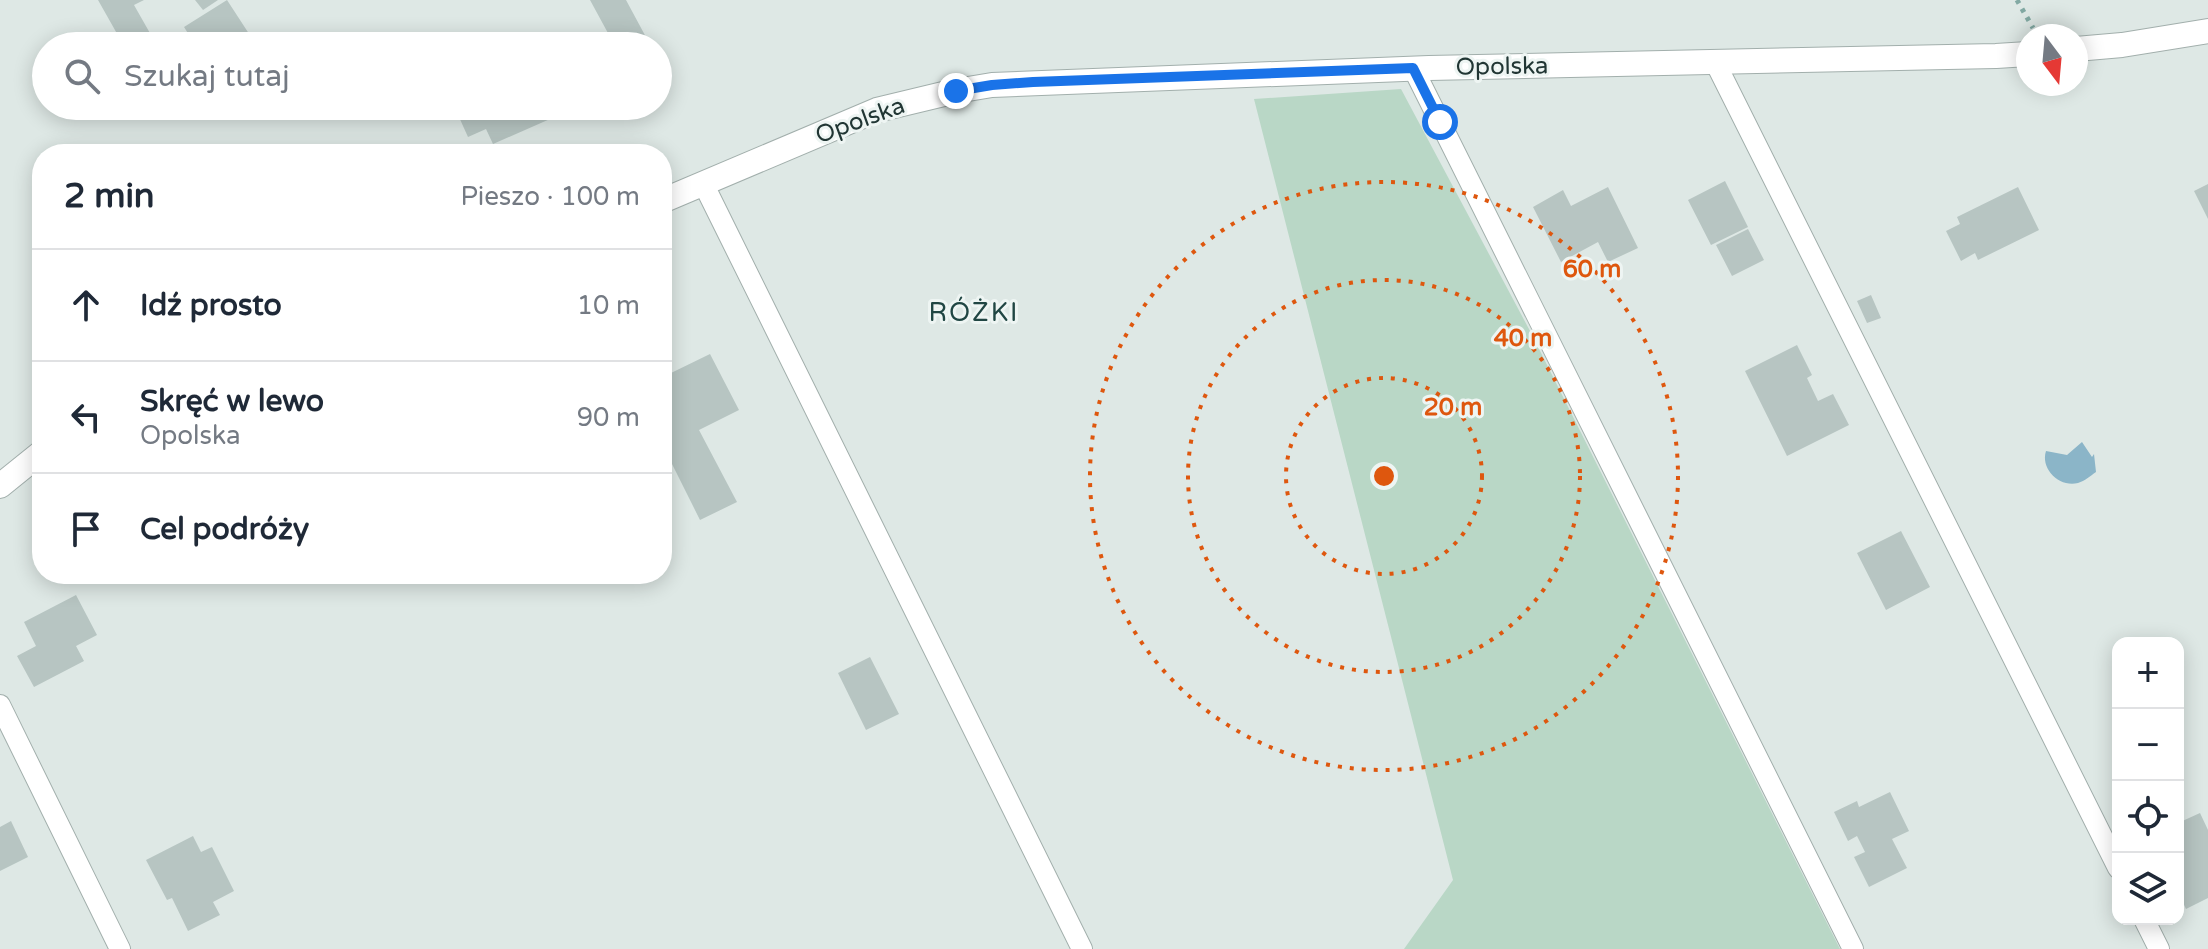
<!DOCTYPE html>
<html lang="pl">
<head>
<meta charset="utf-8">
<style>
	body { margin:0; font-family:"Varela Round",sans-serif; background:#f2f2f3; color:#1f2937 }
	.controls { position:absolute; right:24px; bottom:24px; display:grid; overflow:hidden; border-radius:16px; box-shadow:0 4px 20px #0003 }
	.controls button { width:72px; height:72px; display:grid; place-items:center; padding:0; border:0; border-bottom:2px solid #e0e1e3; background:#fff; color:#1f2937; font:40px sans-serif }
	.compass { position:absolute; left:2016px; top:24px; width:72px; height:72px; border-radius:50%; background:#fff; box-shadow:0 4px 20px #0003; rotate:164deg }
	.stop { position:absolute; width:24px; height:24px; margin:-18px; border:6px solid #1a73e8; border-radius:50%; background:#fff }
	.stop.end { background:#1a73e8; border-color:#fff; box-shadow:0 2px 8px #0008 }
	.list { margin:0; padding:0; list-style:none }
	h2 { display:flex; justify-content:space-between; align-items:center; height:104px; margin:0; padding:0 32px; font-size:34px }
	h2 small { font-size:26px; font-weight:400; color:#747a83 }
	.list li { display:grid; grid-template-columns:52px 1fr auto; gap:24px; align-items:center; box-sizing:border-box; height:112px; padding:0 32px; border-top:2px solid #e0e1e3 }
	.list b { display:block; font-size:30px; white-space:nowrap }
	.list p { margin:0; font-size:26px; white-space:nowrap; color:#747a83 }
	.list em { font-size:26px; font-style:normal; color:#747a83 }
	.icon { flex:none; width:44px; height:44px; fill:none; stroke:currentColor; stroke-width:2; stroke-linecap:round; stroke-linejoin:round }
	.map { position:relative; flex:none; width:2208px; height:949px; overflow:hidden }
	.search { position:absolute; background:#fff; box-shadow:0 4px 20px #0003; left:32px; top:32px; width:640px; height:88px; display:flex; align-items:center; gap:20px; box-sizing:border-box; padding:0 28px; border-radius:44px; color:#747a83; font-size:30px }
	.panel { position:absolute; background:#fff; box-shadow:0 4px 20px #0003; left:32px; top:144px; width:640px; height:440px; border-radius:32px }
	.map>svg:first-child { display:block }
	.green { fill:#b9d7c6 }
	.water { fill:#8bb5c8 }
	.building { fill:#b7c5c2 }
	.lines { fill:none; stroke-linecap:round; stroke-linejoin:round }
	.service-casing { stroke:#a2afac; stroke-width:22 }
	.minor-casing { stroke:#a2afac; stroke-width:26 }
	.path { stroke:#82a9a3; stroke-width:5; stroke-dasharray:4 6; stroke-linecap:butt }
	.service { stroke:#fff; stroke-width:20 }
	.minor { stroke:#fff; stroke-width:24 }
	.route { stroke:#1a73e8; stroke-width:10 }
	.ring { fill:none; stroke:#de570e; stroke-width:4; stroke-dasharray:4 8 }
	.labels { text-anchor:middle; stroke-width:6; stroke-linejoin:round; paint-order:stroke }
	.street-label { font-size:24px; fill:#213634; stroke:#eef5f3 }
	.neighbourhood-label { font-size:26px; letter-spacing:2px; fill:#204643; stroke:#eef5f3 }
	.centre { fill:#de570e; stroke:#eef5f3; stroke-width:4 }
	.ring-label { font-size:24px; text-anchor:middle; font-weight:bold; fill:#de570e; stroke:#eef5f3; stroke-width:6; stroke-linejoin:round; paint-order:stroke }
</style>
</head>
<body>
<div class="map">
<svg width="2208" height="949" viewBox="0 0 2208 949">
	<rect width="100%" height="100%" fill="#dee8e5"/>
	<path class="green" d="M1401,89L1530,331L1840,949H1404L1453,880L1254,99Z"/>
	<path class="water" d="M2082,442L2092,457L2094,454L2096,472C2090,476 2085,481 2078,483C2060,488 2040,469 2046,451L2067,455Z"/>
	<path class="building" d="M98,0H144L134,5L155,42L146,46H124Z
		M195,0H218L203,10Z
		M227,0L257,46H196L184,27Z
		M590,0H626L647,39L634,46H615Z
		M454,106H545L550,119L493,144L486,129L468,137Z
		M1725,181L1748,227L1711,245L1688,200Z
		M2208,184V219L2194,191Z
		M1608,187L1638,248L1608,262L1598,242L1561,262L1533,207L1563,190L1571,206Z
		M2018,187L2039,230L1978,260L1975,253L1961,261L1946,231L1960,224L1957,217Z
		M1748,229L1764,260L1732,276L1716,245Z
		M1871,295L1881,318L1867,323L1857,301Z
		M1797,345L1812,375L1807,378L1818,401L1833,394L1849,425L1787,456L1745,371Z
		M710,354L739,410L699,430L737,502L700,520L662,444V356L671,373Z
		M1901,531L1930,587L1886,610L1857,553Z
		M76,595L97,635L76,646L84,661L34,687L17,656L36,646L24,622Z
		M870,657L899,714L866,730L838,673Z
		M1890,792L1909,831L1892,839L1907,868L1869,887L1854,857L1865,852L1857,836L1848,841L1834,812L1857,801L1859,807Z
		M2200,813L2208,830V898L2186,909L2178,892V823Z
		M11,821L28,857L0,871V827Z
		M193,836L201,852L212,847L234,891L213,902L220,915L188,931L172,898L167,900L146,860Z"/>
	<g class="lines">
		<g class="service-casing">
			<path id="service" d="M1715,62L2118,868
				M1413,68L1853,949
				M703,183L1082,949
				M0,705L120,949
				M2144,919L2159,949"/>
		</g>
		<g class="minor-casing">
			<path id="minor" d="M2076,49L2122,45L2208,31
				M662,201L877,110L956,91L992,85L1429,68L1996,56L2028,54
				M0,486L42,452"/>
		</g>
		<path class="path" d="M2017,0L2033,28"/>
		<use href="#service" class="service"/>
		<use href="#minor" class="minor"/>
	</g>
	<g class="lines">
		<path class="route" d="M956,91L992,85L1033,82L1413,68L1440,122"/>
	</g>
	<g class="ring">
		<circle cx="1384" cy="476" r="98"/>
		<circle cx="1384" cy="476" r="196"/>
		<circle cx="1384" cy="476" r="294"/>
	</g>
	<g class="labels">
		<g class="street-label">
			<text transform="translate(1502 66) rotate(-1)" y="8">Opolska</text>
			<text transform="translate(860 120) rotate(-20)" y="8">Opolska</text>
		</g>
		<g class="neighbourhood-label">
			<text x="974" y="321">RÓŻKI</text>
		</g>
	</g>
	<circle cx="1384" cy="476" r="12" class="centre"/>
	<g class="ring-label">
		<text x="1592" y="277">60 m</text>
		<text x="1523" y="346">40 m</text>
		<text x="1453" y="415">20 m</text>
	</g>
</svg>
<div class="controls">
<button>+</button>
<button>−</button>
<button><svg class="icon" aria-label="locate" viewBox="0 0 24 24"><circle cx="12" cy="12" r="6"/><path d="M12 2v4M12 18v4M2 12h4M18 12h4"/></svg></button>
<button><svg class="icon" aria-label="layers" viewBox="0 0 24 24"><path d="M12 4l9 5-9 5-9-5zM3 14l9 5 9-5"/></svg></button>
</div>
<svg class="compass" viewBox="-18 -18 36 36"><path d="M0-13l5 13h-10z" fill="#e53935"/><path d="M0 13l5-13h-10z" fill="#747a83"/></svg>
<div class="stop" style="left:1440px;top:122px"></div>
<div class="stop end" style="left:956px;top:91px"></div>
<div class="search"><svg class="icon" aria-label="search" viewBox="0 0 24 24"><circle cx="10" cy="10" r="6"/><path d="M15 15l6 6"/></svg>Szukaj tutaj</div>
<section class="panel">
<h2>2 min<small>Pieszo · 100 m</small></h2>
<ul class="list">
<li><svg class="icon" aria-label="ahead" viewBox="0 0 24 24"><path d="M12 20V5M6 11l6-6 6 6"/></svg><div><b>Idź prosto</b></div><em>10 m</em></li>
<li><svg class="icon" aria-label="left" viewBox="0 0 24 24"><path d="M17 20v-9H6M10 6l-5 5 5 5"/></svg><div><b>Skręć w lewo</b><p>Opolska</p></div><em>90 m</em></li>
<li><svg class="icon" aria-label="arrive" viewBox="0 0 24 24"><path d="M6 21V4h12l-3 4 3 4H6"/></svg><div><b>Cel podróży</b></div></li>
</ul>
</section>
</div>
</body>
</html>
